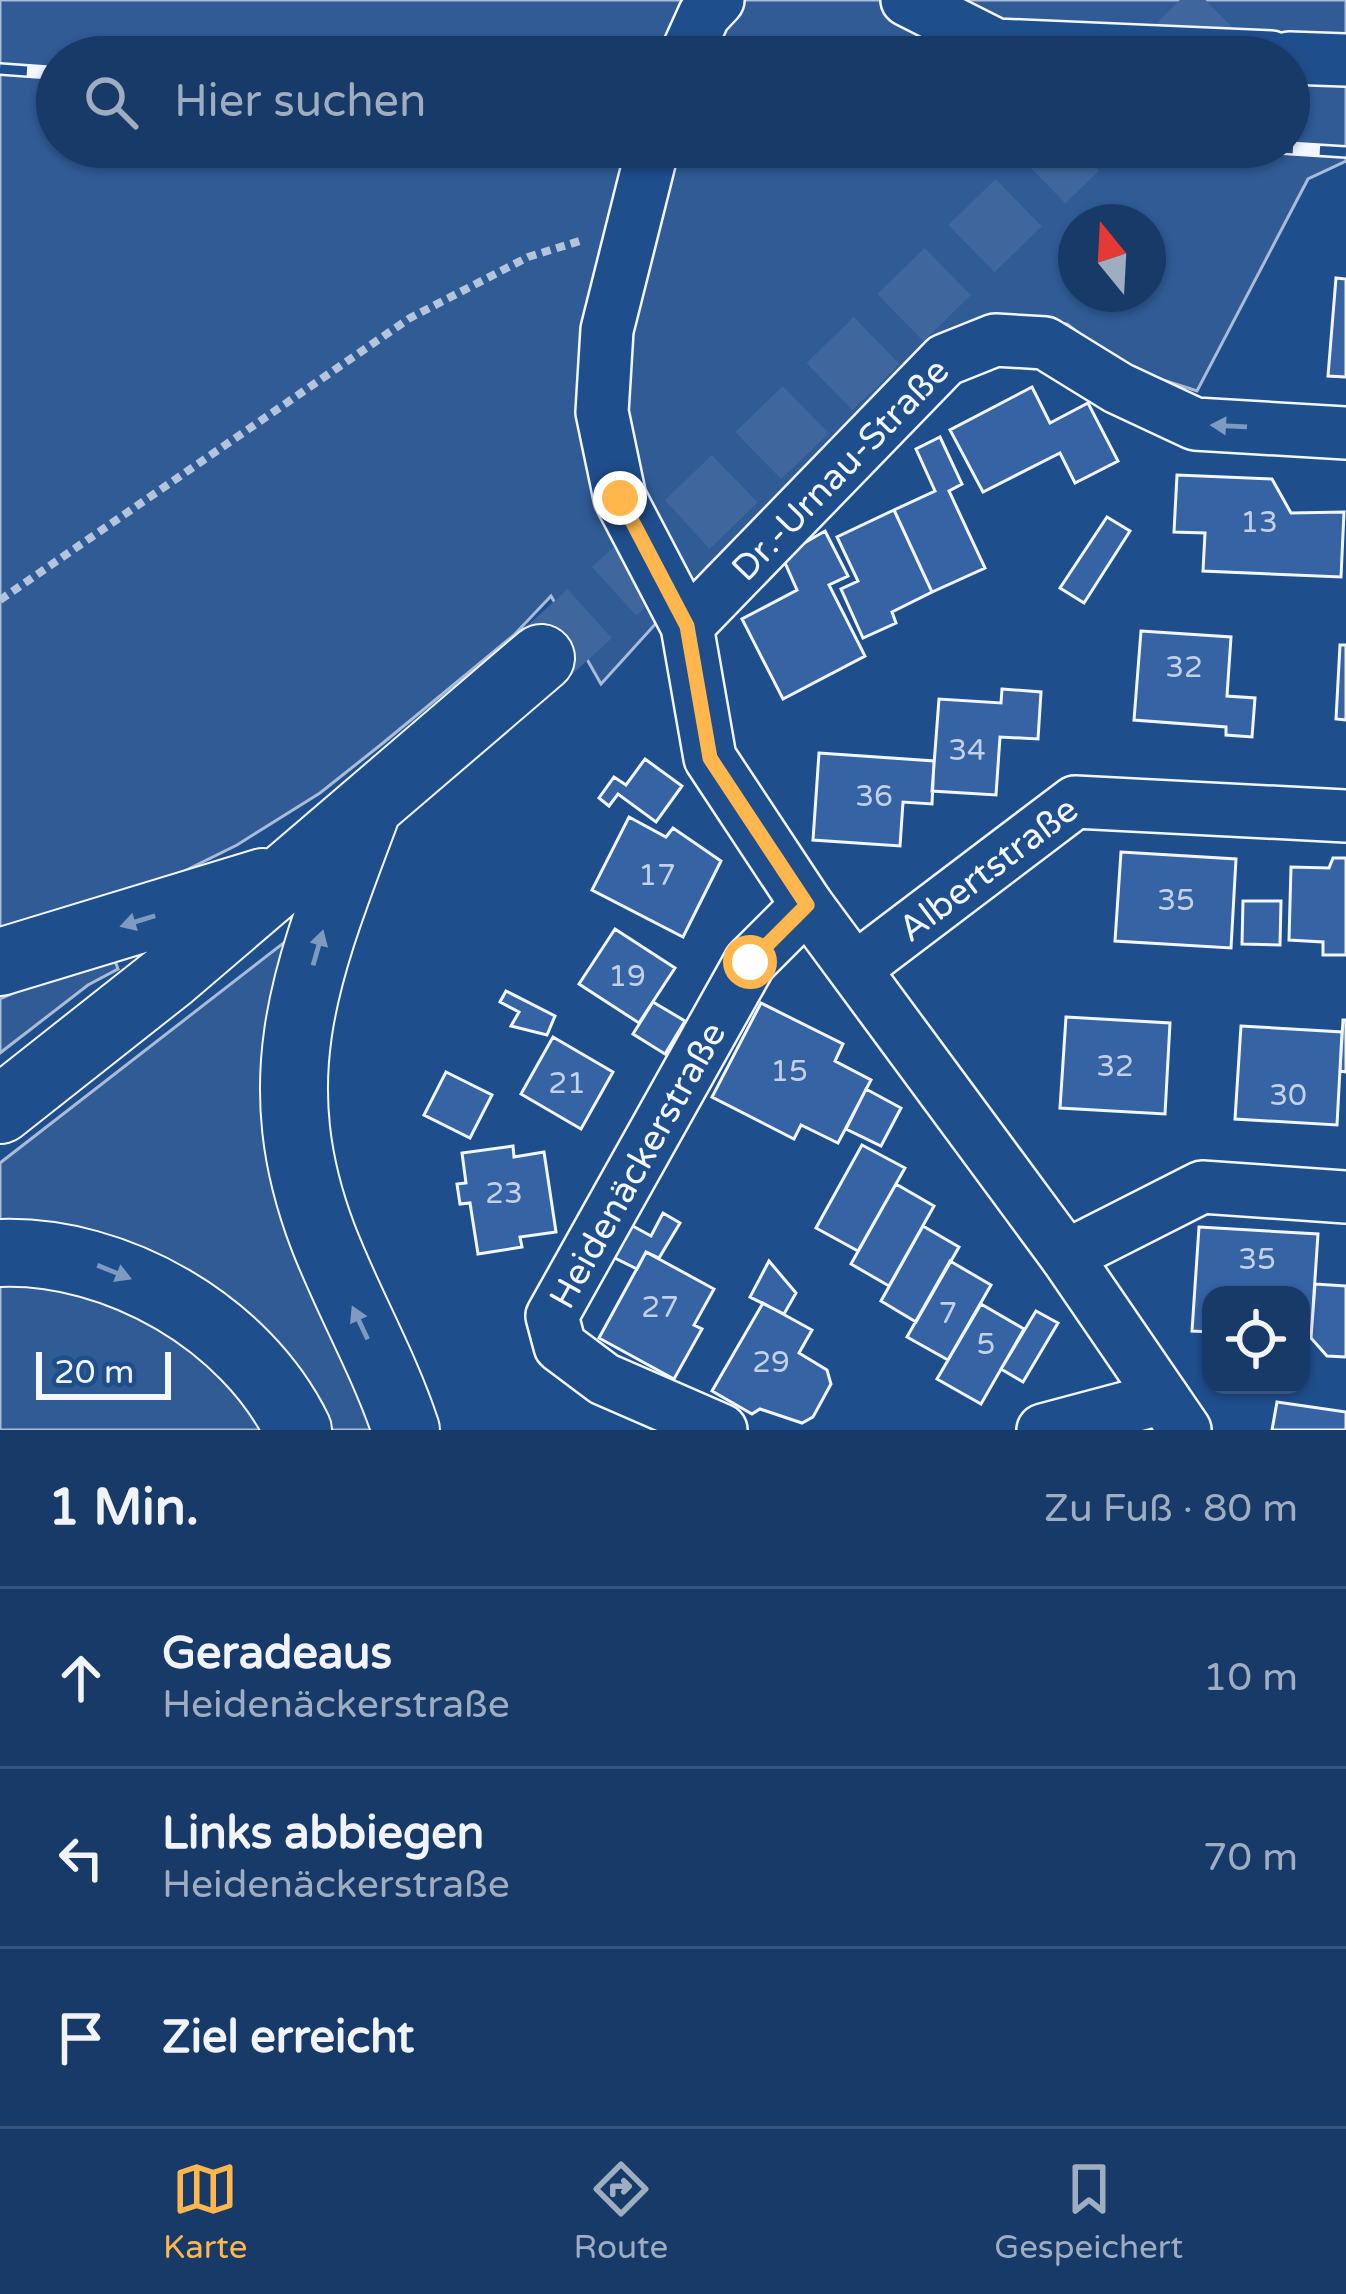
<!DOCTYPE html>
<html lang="de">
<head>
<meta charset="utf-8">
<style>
	body { margin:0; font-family:"Varela Round",sans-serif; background:#244571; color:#f1f3f6 }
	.controls { position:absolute; right:36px; bottom:36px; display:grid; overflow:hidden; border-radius:24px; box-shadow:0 3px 9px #0004 }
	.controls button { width:108px; height:108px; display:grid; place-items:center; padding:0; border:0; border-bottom:3px solid #36547d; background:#173a69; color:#f1f3f6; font:60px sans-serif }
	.compass { position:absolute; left:1058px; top:204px; width:108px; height:108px; border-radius:50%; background:#173a69; box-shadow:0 3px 9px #0004; rotate:342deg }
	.scale { position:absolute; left:36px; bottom:30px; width:135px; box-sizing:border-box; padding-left:12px; border:6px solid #f2f6ff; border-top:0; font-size:33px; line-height:42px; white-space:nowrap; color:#f2f6ff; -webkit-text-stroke:9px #1f4e8c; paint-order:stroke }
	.stop { position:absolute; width:36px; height:36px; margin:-27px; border:9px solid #ffb74d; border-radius:50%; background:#fff }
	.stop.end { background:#ffb74d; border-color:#fff; box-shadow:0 3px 12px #0008 }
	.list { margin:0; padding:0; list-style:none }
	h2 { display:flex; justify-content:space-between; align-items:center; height:156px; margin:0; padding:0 48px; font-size:51px }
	h2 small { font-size:39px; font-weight:400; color:#9eadc0 }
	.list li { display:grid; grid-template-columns:78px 1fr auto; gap:36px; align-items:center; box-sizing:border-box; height:180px; padding:0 48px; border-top:3px solid #36547d }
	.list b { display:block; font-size:45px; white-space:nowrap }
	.list p { margin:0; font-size:39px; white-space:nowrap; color:#9eadc0 }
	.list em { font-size:39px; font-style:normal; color:#9eadc0 }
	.icon { flex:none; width:66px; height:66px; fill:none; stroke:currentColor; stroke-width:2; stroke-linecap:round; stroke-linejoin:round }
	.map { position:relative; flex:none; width:1346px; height:1430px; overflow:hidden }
	.search { position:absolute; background:#173a69; box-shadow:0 3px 9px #0004; left:36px; right:36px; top:36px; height:132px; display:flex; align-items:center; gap:30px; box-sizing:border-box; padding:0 42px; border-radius:66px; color:#9eadc0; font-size:45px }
	.sheet { height:696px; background:#173a69 }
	nav { display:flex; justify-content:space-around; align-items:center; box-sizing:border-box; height:168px; border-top:3px solid #36547d; background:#173a69; font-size:33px; color:#9eadc0 }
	nav a { display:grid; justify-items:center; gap:6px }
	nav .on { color:#ffb74d }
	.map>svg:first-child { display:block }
	.built { fill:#305b95; stroke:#a8bbd7; stroke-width:3; fill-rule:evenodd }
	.building { fill:#3563a3; stroke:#f2f6ff; stroke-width:3 }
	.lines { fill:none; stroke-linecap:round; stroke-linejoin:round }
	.highway-tunnel { stroke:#3f679d; stroke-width:66; stroke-dasharray:66 33; stroke-linecap:butt }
	.minor-casing { stroke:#f2f6ff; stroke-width:56 }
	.highway-casing { stroke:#f2f6ff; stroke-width:70 }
	.path { stroke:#b3c4dc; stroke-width:8; stroke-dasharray:9 6; stroke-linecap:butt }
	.minor { stroke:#1f4e8c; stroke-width:51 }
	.highway { stroke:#1f4e8c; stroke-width:66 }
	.rail-casing { stroke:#f2f6ff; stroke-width:14 }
	.rail { stroke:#1f4e8c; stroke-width:9; stroke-dasharray:27; stroke-linecap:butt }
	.oneway { fill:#7e9ac0 }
	.route { stroke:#ffb74d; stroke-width:15 }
	.labels { text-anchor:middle; stroke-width:9; stroke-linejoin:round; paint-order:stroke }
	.number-label { font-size:30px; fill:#c3d1e8 }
	.street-label { font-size:36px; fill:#f2f6ff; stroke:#1f4e8c }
</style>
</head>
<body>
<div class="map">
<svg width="1346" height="1430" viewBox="0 0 1346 1430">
	<rect width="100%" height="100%" fill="#1f4e8c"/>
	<path class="built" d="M0,0H1346V161L1308,179L1197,391L1123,367L1067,324L1032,320L941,341L708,566L601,684L551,596L514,635L383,743L320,793L237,845L162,882L0,935ZM57,57H1289V147H57ZM1076,222H1148V294H1076Z
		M299,931L271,1047L380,1430H327L0,1230V1163Z
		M111,950L118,969L88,985L0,1053V999Z
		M0,1280L74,1288L165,1326L234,1385L269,1430H0Z"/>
	<path class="building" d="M1336,278L1346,279V377L1328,376Z
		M1032,387L1050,423L1088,403L1118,461L1075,483L1060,453L983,492L950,430Z
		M940,437L962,484L949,491L985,568L932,592L894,510L935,491L916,449Z
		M1177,475L1272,479L1291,513L1344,512L1341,577L1203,571L1205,533L1174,532Z
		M894,510L932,592L892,612L896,623L863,638L841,589L858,581L837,537Z
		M1107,517L1130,531L1084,603L1060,588Z
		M825,531L848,576L829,585L865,656L783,699L742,619L797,590L782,556Z
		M1141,631L1231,637L1227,696L1255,698L1252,737L1226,735V727L1134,720Z
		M1340,645H1346V720L1336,719Z
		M1002,689L1041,692L1038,739L1000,737L996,795L932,791L939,699L1001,703Z
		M819,753L934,761L932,804L903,802L900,846L813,840Z
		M645,759L682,786L656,822L618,794L609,806L599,798L614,777L626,785Z
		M629,817L666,837L673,828L721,861L683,937L592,890Z
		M1121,852L1236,859L1231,948L1115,941Z
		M1333,858H1346V955H1323V942L1289,940L1291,867L1329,868Z
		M1243,901H1281L1280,945L1242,944Z
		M615,929L675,968L639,1023L579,984Z
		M506,991L555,1016L547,1035L511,1026L519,1012L500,1002Z
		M653,1002L685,1021L665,1054L633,1034Z
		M761,1003L843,1044L835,1061L871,1080L838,1143L801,1125L794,1139L712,1097Z
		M1066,1017L1170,1023L1165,1114L1060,1108Z
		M1343,1020H1346V1072L1340,1071Z
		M1241,1026L1342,1032L1337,1125L1235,1119Z
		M553,1037L613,1072L581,1129L521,1094Z
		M446,1072L492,1095L470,1138L424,1115Z
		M866,1089L901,1108L881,1146L846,1129Z
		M862,1145L905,1168L858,1251L816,1228Z
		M513,1146L514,1157L544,1152L556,1232L520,1237L522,1247L478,1254L470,1203L460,1204L457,1184L466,1183L462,1153Z
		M896,1184L934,1206L889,1286L851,1264Z
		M663,1213L680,1223L659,1258L646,1252L637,1269L613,1257L631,1225L651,1236Z
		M923,1226L959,1247L916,1322L881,1301Z
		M1199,1227L1318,1234L1311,1338H1301V1295H1211V1332L1192,1331Z
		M646,1252L714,1289L694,1325L702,1329L674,1379L599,1338Z
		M769,1261L796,1293L784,1314L750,1297Z
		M950,1261L991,1285L948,1360L907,1337Z
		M1315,1284L1346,1286V1357L1327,1356L1311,1338Z
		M763,1303L812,1330L799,1353L827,1370L831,1384L813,1417L802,1423L760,1409L752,1414L712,1391Z
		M981,1304L1024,1329L981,1404L937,1379Z
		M1036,1311L1058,1323L1023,1382L1001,1369Z
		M1277,1402L1346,1412V1430H1272Z"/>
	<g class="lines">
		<path class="highway-tunnel" d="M1169,57L1227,0
			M541,658L688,524L1076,147"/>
		<g class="minor-casing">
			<g id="minor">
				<path d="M907,0L996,45L1271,57"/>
				<path d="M685,57L704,15L718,0"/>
				<path d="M1289,58L1346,60"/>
				<path d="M653,147L607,330L602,412L620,498L687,626L710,758L807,905L1066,1256L1185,1430"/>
				<path id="s1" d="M687,626L945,360L995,340L1045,343L1118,388L1195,424L1346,433"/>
				<path id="s2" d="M856,968L1075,802L1346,816"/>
				<path d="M1066,1256L1202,1187L1346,1197"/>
				<path id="s3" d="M721,1430L604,1379L560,1346L552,1316L750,962L807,905"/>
				<path d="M1043,1430L1163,1398"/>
			</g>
		</g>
		<g class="highway-casing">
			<path id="highway" d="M366,813C309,966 261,1074 323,1237C348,1302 384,1363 406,1430
				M0,962L263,882
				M0,1110L171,975L541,658
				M0,1253C117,1249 246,1323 298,1430"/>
		</g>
		<path class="path" d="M0,600L410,318L528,257L583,240"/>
		<use href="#minor" class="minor"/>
		<use href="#highway" class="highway"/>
		<g class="rail-casing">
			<path id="rail" d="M0,69L57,73
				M1266,147L1346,152"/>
		</g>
		<use href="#rail" class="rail"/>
	</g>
	<defs><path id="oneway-solid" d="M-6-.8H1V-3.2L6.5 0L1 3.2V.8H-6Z" transform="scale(3)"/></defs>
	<g class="oneway">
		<use href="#oneway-solid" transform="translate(1229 426) rotate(-177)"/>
		<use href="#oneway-solid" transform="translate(138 921) rotate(163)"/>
		<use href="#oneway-solid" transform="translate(318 948) rotate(-74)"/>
		<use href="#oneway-solid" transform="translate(114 1272) rotate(22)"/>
		<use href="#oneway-solid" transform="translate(360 1323) rotate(-115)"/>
	</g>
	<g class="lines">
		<path class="route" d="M620,498L687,626L710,758L807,905L750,962"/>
	</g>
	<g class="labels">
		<g class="number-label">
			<text x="1259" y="532">13</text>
			<text x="1184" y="677">32</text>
			<text x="967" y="760">34</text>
			<text x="874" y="806">36</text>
			<text x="657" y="885">17</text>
			<text x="1176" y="910">35</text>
			<text x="627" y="986">19</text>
			<text x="1115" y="1076">32</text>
			<text x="789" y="1081">15</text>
			<text x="567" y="1093">21</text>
			<text x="1288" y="1105">30</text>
			<text x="504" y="1203">23</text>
			<text x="1257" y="1269">35</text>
			<text x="660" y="1317">27</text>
			<text x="948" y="1323">7</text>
			<text x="986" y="1354">5</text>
			<text x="771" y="1372">29</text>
		</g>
		<g class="street-label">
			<text dy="13" stroke="none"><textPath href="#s1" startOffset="219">Dr.-Urnau-Straße</textPath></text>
			<text dy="13" stroke="none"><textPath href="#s2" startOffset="165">Albertstraße</textPath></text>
			<text dy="13" stroke="none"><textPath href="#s3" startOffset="387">Heidenäckerstraße</textPath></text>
		</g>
	</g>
</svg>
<div class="controls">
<button><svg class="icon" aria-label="locate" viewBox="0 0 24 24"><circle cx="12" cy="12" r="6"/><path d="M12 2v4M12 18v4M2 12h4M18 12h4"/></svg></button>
</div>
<svg class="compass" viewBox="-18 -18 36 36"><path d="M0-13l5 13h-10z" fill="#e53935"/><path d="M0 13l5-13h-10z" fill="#9eadc0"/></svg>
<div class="scale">20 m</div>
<div class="stop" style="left:750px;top:962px"></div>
<div class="stop end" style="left:620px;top:498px"></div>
<div class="search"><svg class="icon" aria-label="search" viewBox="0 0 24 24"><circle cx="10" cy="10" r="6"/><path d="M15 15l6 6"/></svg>Hier suchen</div>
</div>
<section class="sheet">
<h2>1 Min.<small>Zu Fuß · 80 m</small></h2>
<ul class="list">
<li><svg class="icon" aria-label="ahead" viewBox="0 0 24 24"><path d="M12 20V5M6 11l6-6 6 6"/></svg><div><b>Geradeaus</b><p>Heidenäckerstraße</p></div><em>10 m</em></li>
<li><svg class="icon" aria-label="left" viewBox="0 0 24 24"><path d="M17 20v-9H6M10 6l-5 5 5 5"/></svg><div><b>Links abbiegen</b><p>Heidenäckerstraße</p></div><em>70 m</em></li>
<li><svg class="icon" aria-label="arrive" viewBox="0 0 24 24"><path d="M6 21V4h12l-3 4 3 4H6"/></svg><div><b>Ziel erreicht</b></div></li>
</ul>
</section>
<nav>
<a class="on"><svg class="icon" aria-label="map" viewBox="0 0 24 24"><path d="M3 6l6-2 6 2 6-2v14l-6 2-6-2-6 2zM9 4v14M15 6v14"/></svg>Karte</a>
<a><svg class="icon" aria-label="directions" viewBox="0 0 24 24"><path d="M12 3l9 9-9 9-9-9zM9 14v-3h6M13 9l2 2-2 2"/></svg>Route</a>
<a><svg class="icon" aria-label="saved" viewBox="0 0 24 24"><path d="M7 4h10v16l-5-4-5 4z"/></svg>Gespeichert</a>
</nav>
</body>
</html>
